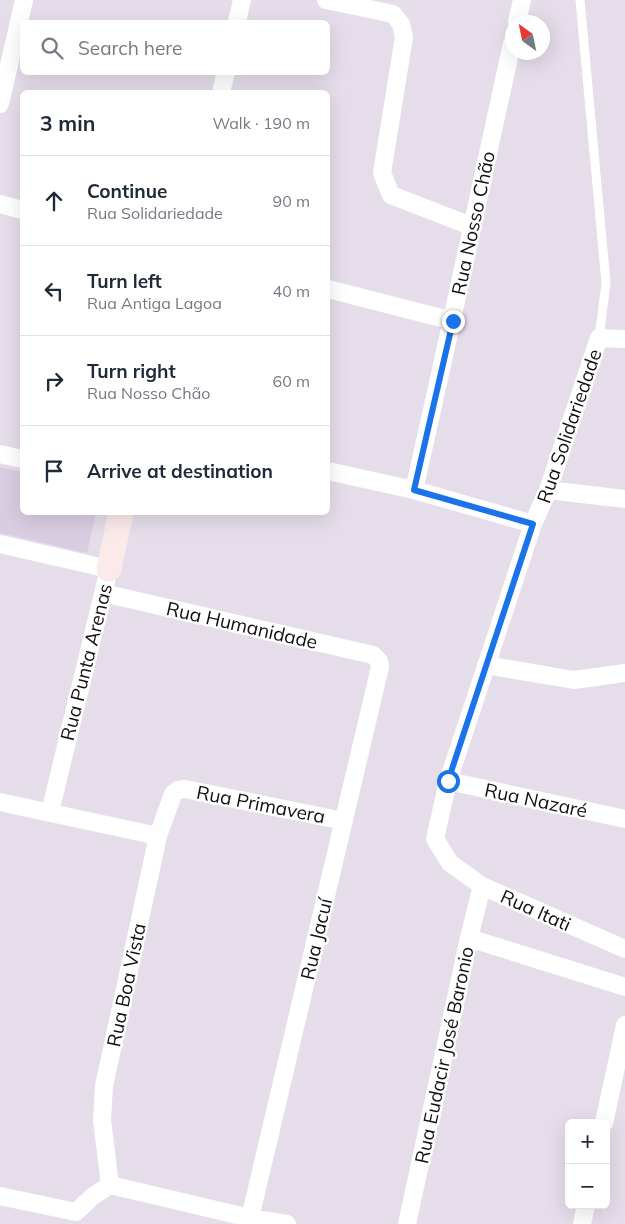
<!DOCTYPE html>
<html lang="en">
<head>
<meta charset="utf-8">
<style>
	body { margin:0; font-family:Mulish,sans-serif; background:#f2f2f3; color:#1f2937 }
	.controls { position:absolute; right:15px; bottom:15px; display:grid; overflow:hidden; border-radius:8px; box-shadow:0 5px 20px #0002 }
	.controls button { width:45px; height:45px; display:grid; place-items:center; padding:0; border:0; border-bottom:1px solid #e0e1e3; background:#fff; color:#1f2937; font:25px sans-serif }
	.compass { position:absolute; left:505px; top:15px; width:45px; height:45px; border-radius:50%; background:#fff; box-shadow:0 5px 20px #0002; rotate:327deg }
	.stop { position:absolute; width:15px; height:15px; margin:-11px; border:4px solid #1a73e8; border-radius:50%; background:#fff }
	.stop.end { background:#1a73e8; border-color:#fff; box-shadow:0 1px 5px #0008 }
	.list { margin:0; padding:0; list-style:none }
	h2 { display:flex; justify-content:space-between; align-items:center; height:65px; margin:0; padding:0 20px; font-size:21px }
	h2 small { font-size:16px; font-weight:400; color:#747a83 }
	.list li { display:grid; grid-template-columns:32px 1fr auto; gap:15px; align-items:center; box-sizing:border-box; height:90px; padding:0 20px; border-top:1px solid #e0e1e3 }
	.list b { display:block; font-size:19px; white-space:nowrap }
	.list p { margin:0; font-size:16px; white-space:nowrap; color:#747a83 }
	.list em { font-size:16px; font-style:normal; color:#747a83 }
	.icon { flex:none; width:28px; height:28px; fill:none; stroke:currentColor; stroke-width:2; stroke-linecap:round; stroke-linejoin:round }
	.map { position:relative; flex:none; width:625px; height:1224px; overflow:hidden }
	.search { position:absolute; background:#fff; box-shadow:0 5px 20px #0002; left:20px; top:20px; width:310px; height:55px; display:flex; align-items:center; gap:12px; box-sizing:border-box; padding:0 18px; border-radius:8px; color:#747a83; font-size:19px }
	.panel { position:absolute; background:#fff; box-shadow:0 5px 20px #0002; left:20px; top:90px; width:310px; height:425px; border-radius:8px }
	.map>svg:first-child { display:block }
	.built { fill:#d9cee1 }
	.lines { fill:none; stroke-linecap:round; stroke-linejoin:round }
	.lane { stroke:#fff; stroke-width:9 }
	.street { stroke:#fff; stroke-width:18 }
	.secondary { stroke:#fceaea; stroke-width:25 }
	.route { stroke:#1a73e8; stroke-width:6 }
	.labels { text-anchor:middle; stroke-width:5; stroke-linejoin:round; paint-order:stroke }
	.street-label { font-size:19px; fill:#120f13; stroke:#fff }
</style>
</head>
<body>
<div class="map">
<svg width="625" height="1224" viewBox="0 0 625 1224">
	<rect width="100%" height="100%" fill="#e5ddea"/>
	<path class="built" d="M0,467L22,472V512L96,513L87,553L0,533Z"/>
	<g class="lines">
		<path class="lane" d="M580,0L606,283L599,338"/>
		<path class="street" d="M326,0L393,14L401,24L404,37L382,173L391,195L471,226
			M237,22L242,0
			M517,22L522,0
			M221,92L226,72
			M0,104L24,0
			M0,204L22,210
			M328,289L453,321
			M625,339L599,338L548,490L533,524L448,781L435,839L450,863L482,886L625,949
			M0,454L22,459
			M328,471L414,490L533,524
			M414,490C448,342 479,193 512,44
			M548,490L625,499
			M0,544L109,569L50,812
			M103,593L373,655L379,661L380,667L250,1218
			M486,665L574,680L625,673
			M448,781L625,819
			M0,802L158,836
			M469,938L625,987
			M604,1123L625,1025
			M110,1185L102,1120L104,1086L158,836L173,794L178,790L185,789L344,821
			M0,1196L76,1212
			M76,1212L93,1196L110,1185L250,1218L287,1224
			M407,1224L469,938L482,886
			M582,1224L586,1205"/>
		<path class="secondary" d="M109,569L121,512"/>
	</g>
	<g class="lines">
		<path class="route" d="M448,781L533,524L414,490L453,321"/>
	</g>
	<g class="labels">
		<g class="street-label">
			<text transform="translate(473 223) rotate(-78)" y="7">Rua Nosso Chão</text>
			<text transform="translate(569 426) rotate(-71)" y="7">Rua Solidariedade</text>
			<text transform="translate(242 625) rotate(13)" y="7">Rua Humanidade</text>
			<text transform="translate(86 662) rotate(-76)" y="7">Rua Punta Arenas</text>
			<text transform="translate(536 800) rotate(12)" y="7">Rua Nazaré</text>
			<text transform="translate(261 804) rotate(11)" y="7">Rua Primavera</text>
			<text transform="translate(536 910) rotate(24)" y="7">Rua Itati</text>
			<text transform="translate(316 939) rotate(-77)" y="7">Rua Jacuí</text>
			<text transform="translate(126 985) rotate(-78)" y="7">Rua Boa Vista</text>
			<text transform="translate(444 1055) rotate(-78)" y="7">Rua Eudacir José Baronio</text>
		</g>
	</g>
</svg>
<div class="controls">
<button>+</button>
<button>−</button>
</div>
<svg class="compass" viewBox="-18 -18 36 36"><path d="M0-13l5 13h-10z" fill="#e53935"/><path d="M0 13l5-13h-10z" fill="#747a83"/></svg>
<div class="stop" style="left:448px;top:781px"></div>
<div class="stop end" style="left:453px;top:321px"></div>
<div class="search"><svg class="icon" aria-label="search" viewBox="0 0 24 24"><circle cx="10" cy="10" r="6"/><path d="M15 15l6 6"/></svg>Search here</div>
<section class="panel">
<h2>3 min<small>Walk · 190 m</small></h2>
<ul class="list">
<li><svg class="icon" aria-label="ahead" viewBox="0 0 24 24"><path d="M12 20V5M6 11l6-6 6 6"/></svg><div><b>Continue</b><p>Rua Solidariedade</p></div><em>90 m</em></li>
<li><svg class="icon" aria-label="left" viewBox="0 0 24 24"><path d="M17 20v-9H6M10 6l-5 5 5 5"/></svg><div><b>Turn left</b><p>Rua Antiga Lagoa</p></div><em>40 m</em></li>
<li><svg class="icon" aria-label="right" viewBox="0 0 24 24"><path d="M7 20v-9h11M14 6l5 5-5 5"/></svg><div><b>Turn right</b><p>Rua Nosso Chão</p></div><em>60 m</em></li>
<li><svg class="icon" aria-label="arrive" viewBox="0 0 24 24"><path d="M6 21V4h12l-3 4 3 4H6"/></svg><div><b>Arrive at destination</b></div></li>
</ul>
</section>
</div>
</body>
</html>
